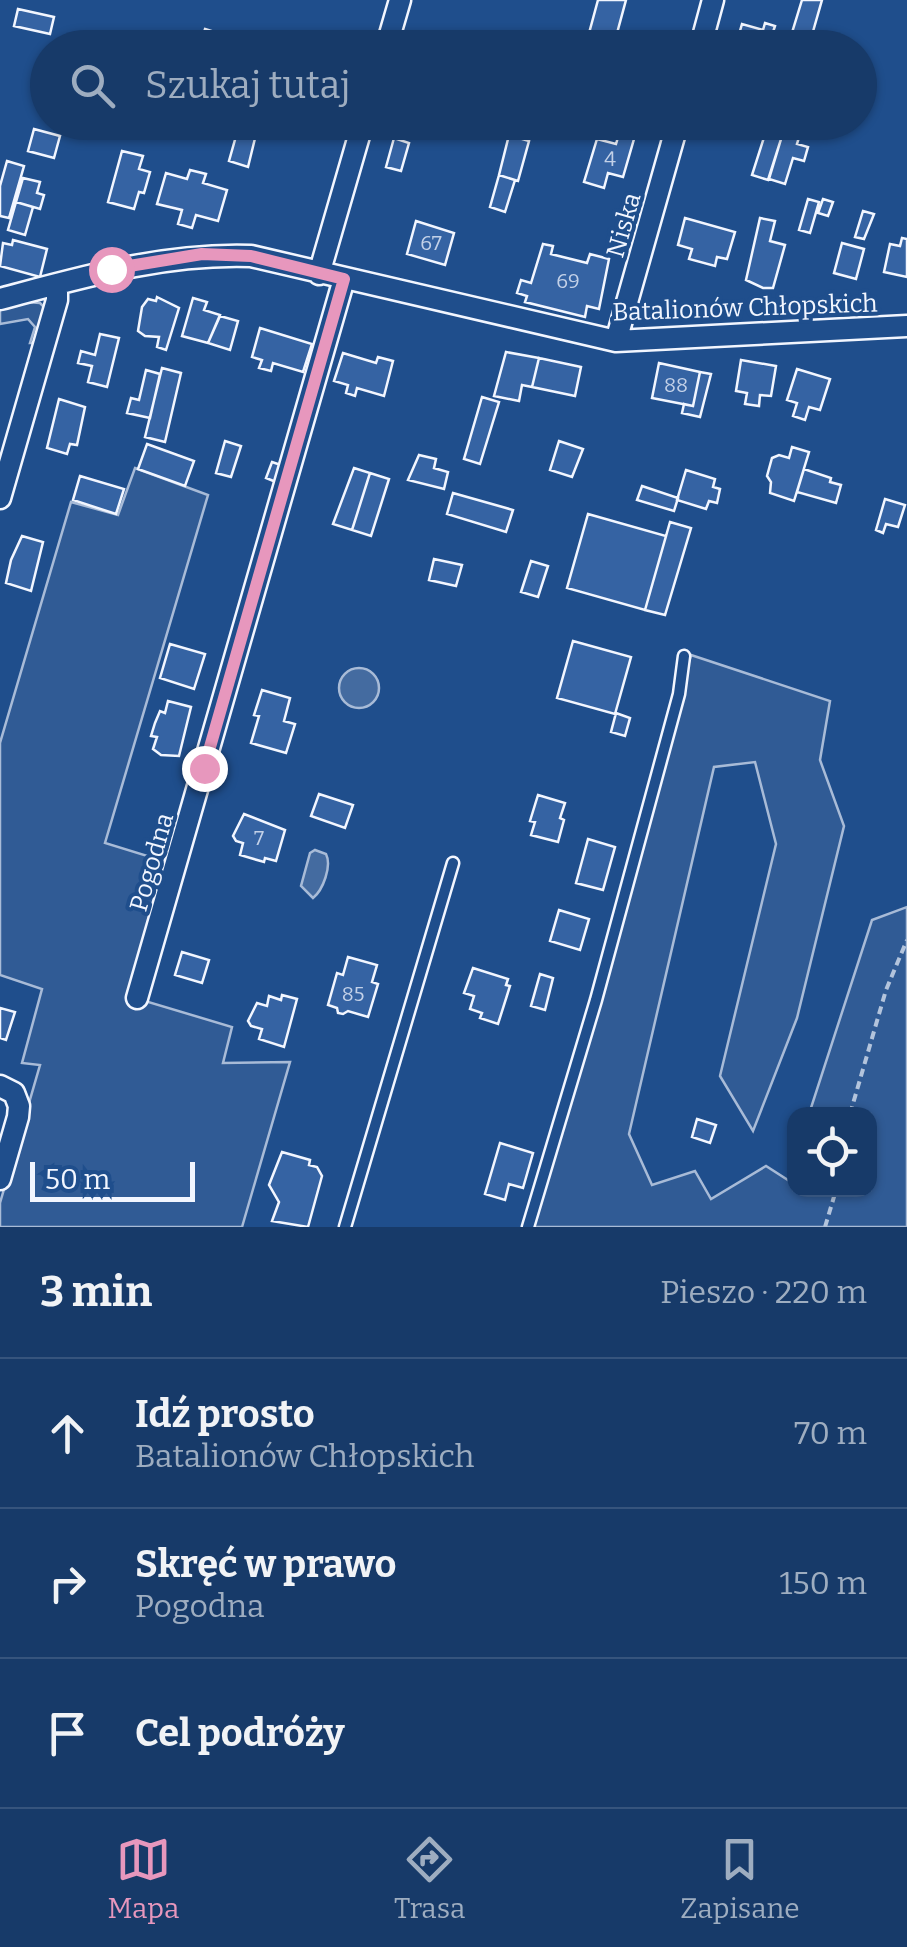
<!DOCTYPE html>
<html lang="pl">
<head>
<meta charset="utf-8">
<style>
	body { margin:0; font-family:Bitter,serif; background:#20416f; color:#f1f3f6 }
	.controls { position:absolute; right:30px; bottom:30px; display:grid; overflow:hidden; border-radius:20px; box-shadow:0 2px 8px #0004 }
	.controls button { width:90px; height:90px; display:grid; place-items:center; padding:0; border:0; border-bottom:2px solid #36547d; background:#173a69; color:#f1f3f6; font:50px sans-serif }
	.scale { position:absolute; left:30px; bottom:25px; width:165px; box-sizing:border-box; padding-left:10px; border:5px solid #f2f6ff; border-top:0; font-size:28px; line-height:35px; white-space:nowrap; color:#f2f6ff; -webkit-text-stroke:8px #1f4e8c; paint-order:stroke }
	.stop { position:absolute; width:30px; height:30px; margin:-22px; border:8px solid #e797bd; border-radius:50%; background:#fff }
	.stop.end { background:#e797bd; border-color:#fff; box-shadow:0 2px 10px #0008 }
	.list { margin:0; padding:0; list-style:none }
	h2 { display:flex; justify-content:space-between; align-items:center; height:130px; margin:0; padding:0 40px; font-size:42px }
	h2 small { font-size:32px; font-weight:400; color:#9eadc0 }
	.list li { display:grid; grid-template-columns:65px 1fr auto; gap:30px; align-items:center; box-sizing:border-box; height:150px; padding:0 40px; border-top:2px solid #36547d }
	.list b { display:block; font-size:38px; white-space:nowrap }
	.list p { margin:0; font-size:32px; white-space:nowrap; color:#9eadc0 }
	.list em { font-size:32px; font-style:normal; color:#9eadc0 }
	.icon { flex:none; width:55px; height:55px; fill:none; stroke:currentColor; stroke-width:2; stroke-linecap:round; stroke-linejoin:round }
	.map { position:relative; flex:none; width:907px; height:1227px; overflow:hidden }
	.search { position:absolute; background:#173a69; box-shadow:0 2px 8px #0004; left:30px; right:30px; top:30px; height:110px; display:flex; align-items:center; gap:25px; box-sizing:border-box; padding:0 35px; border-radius:55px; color:#9eadc0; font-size:38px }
	.sheet { height:580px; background:#173a69 }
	nav { display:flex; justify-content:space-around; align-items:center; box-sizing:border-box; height:140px; border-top:2px solid #36547d; background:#173a69; font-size:28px; color:#9eadc0 }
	nav a { display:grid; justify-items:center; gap:5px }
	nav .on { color:#e797bd }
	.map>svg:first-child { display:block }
	.built { fill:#305b95; stroke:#a8bbd7; stroke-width:2.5 }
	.water { fill:#446ba0; stroke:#a8bbd7; stroke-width:2.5 }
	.building { fill:#3563a3; stroke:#f2f6ff; stroke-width:2.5 }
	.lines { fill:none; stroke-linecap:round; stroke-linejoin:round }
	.lane-casing { stroke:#f2f6ff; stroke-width:15 }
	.street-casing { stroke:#f2f6ff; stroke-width:25 }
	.path { stroke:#b3c4dc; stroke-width:4; stroke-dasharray:8 5; stroke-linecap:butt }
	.lane { stroke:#1f4e8c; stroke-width:10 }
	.street { stroke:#1f4e8c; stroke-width:20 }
	.route { stroke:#e797bd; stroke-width:12 }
	.labels { text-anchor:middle; stroke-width:8; stroke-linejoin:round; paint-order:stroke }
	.number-label { font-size:20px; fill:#c3d1e8 }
	.street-label { font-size:25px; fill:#f2f6ff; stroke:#1f4e8c }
</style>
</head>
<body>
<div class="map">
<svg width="907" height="1227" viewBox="0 0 907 1227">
	<rect width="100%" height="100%" fill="#1f4e8c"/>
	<path class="built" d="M27,302L40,303L43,306L44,315L36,343H30L35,327L28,319L0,324V310Z
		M135,468L208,495L105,843L167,862L128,996L232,1027L223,1063L290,1062L242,1227H0V1203L40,1065L22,1063L42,989L0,975V743L71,502L118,515Z
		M691,655L830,701L820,760L844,826L797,1018L753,1131L720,1076L776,844L755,762L714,767L629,1134L652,1185L695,1171L711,1199L766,1166L794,1184V1190H870V1114H809L872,920L907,907V1227H531Z"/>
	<path class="water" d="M339 688a20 20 0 1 1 40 0a20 20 0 1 1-40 0Z
		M315,850L326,854C332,866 323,890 313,898L301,886L310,853Z"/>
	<path class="building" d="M598,0H626L613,48H585Z
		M802,0H822L810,42L791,36Z
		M18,9L54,17L50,34L14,26Z
		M765,23L775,26L773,32L781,35L777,48H735L742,24L763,30Z
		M205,29L262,47L261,48H199Z
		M240,122H259L248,167L229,161Z
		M715,122H753L750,134Z
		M785,126L801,131L797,144L808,147L804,161L793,158L785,184L769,179Z
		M767,128L783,133L768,180L752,175Z
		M34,129L60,136L54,158L28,151Z
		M619,134L634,139L623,177L608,173L604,188L584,182L597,139L616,144Z
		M509,135L529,141L518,181L499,175Z
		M394,138L409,143L401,171L386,167Z
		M122,151L143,156L139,169L150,172L144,193L139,192L134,209L108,202Z
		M7,161L24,166L9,218L0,216V186Z
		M190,170L206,174L203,183L227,190L218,221L196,215L192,228L178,224L182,210L157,204L166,173L187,179Z
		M499,175L515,180L505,212L490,207Z
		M23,178L40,182L37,193L44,195L40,209L16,202Z
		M808,199L819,202L810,233L799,230Z
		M823,199L833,202L828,216L818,213Z
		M16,202L33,207L25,235L8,230Z
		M863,211L874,214L864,239L855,237Z
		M685,218L735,232L727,259L717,257L715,266L689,259L692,249L678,245Z
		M760,218L775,221L770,241L785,245L773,288H763L746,280Z
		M416,221L454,233L445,265L407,254Z
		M902,238L907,239V277L884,272L890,244L900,246Z
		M13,240L47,249L40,277L0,266L3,243L12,245Z
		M842,243L864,249L856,279L834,273Z
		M543,244L553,246L551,254L587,263L590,254L609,259L599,309L587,306L585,317L525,302L527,296L517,293L521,280L531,283Z
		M157,297L179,308L166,350L157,347L159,337L145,336L138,331L142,307L148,299L156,301Z
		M193,298L207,302L204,310L220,315L208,343L182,336Z
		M220,316L238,321L230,350L208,343Z
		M260,328L312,344L303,372L273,363L271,371L259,368L262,360L252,357Z
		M100,334L119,338L107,387L88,382L92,366L78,363L81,351L95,355Z
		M506,352L539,358L532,387L522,385L519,401L494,396Z
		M343,353L376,363L378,357L393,361L384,396L357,388L355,396L346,393L348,385L334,381Z
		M539,358L581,367L575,396L532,387Z
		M741,360L776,366L771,396L760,395L759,406L745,404L747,393L736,391Z
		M659,363L700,372L693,406L652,398Z
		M162,368L181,373L165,442L145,437Z
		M797,369L830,379L820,410L809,407L805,420L793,416L797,403L787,400Z
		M146,370L160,374L150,418L127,413L131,398L139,400Z
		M700,372L711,374L700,417L682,413L684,404L693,406Z
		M482,397L499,402L480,464L464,459Z
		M59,399L85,407L77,445L70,444L67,454L47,448Z
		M225,441L241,446L231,477L216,473Z
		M559,441L583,449L572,477L550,470Z
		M147,444L194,461L185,486L138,469Z
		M792,447L809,452L794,501L770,493L771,482L767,476L772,458L779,455L789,458Z
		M419,455L436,459L434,468L448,472L444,489L408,480Z
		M272,462L281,465L276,482L266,478Z
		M354,468L370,473L352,530L333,524Z
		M804,469L831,478L830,482L841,485L836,503L797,492Z
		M686,470L715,479L713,487L720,489L717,503L709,501L706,509L677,500Z
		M370,473L389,479L371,536L352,530Z
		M80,476L124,489L116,514L73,500Z
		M642,486L678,498L674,511L637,500Z
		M453,493L513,510L506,532L447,514Z
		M885,499L905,505L898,527L886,524L883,533L876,530Z
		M588,514L666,536L645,610L567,588Z
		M670,522L691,528L665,615L645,610Z
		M22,536L43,542L31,591L6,583L11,560Z
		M434,559L462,565L456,586L429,580Z
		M531,561L548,566L538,597L521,592Z
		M573,641L631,657L615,714L557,698Z
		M170,644L205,654L194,689L160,678Z
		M262,690L290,698L284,721L295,724L286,753L251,743L259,716L254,715Z
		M168,701L191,707L179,756L161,755L153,749L157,737L151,736L155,723L160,711L165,713Z
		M616,713L630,718L625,736L611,732Z
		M319,794L353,805L345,828L311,816Z
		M538,795L565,803L560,818L564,820L558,842L531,835L535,822L530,821Z
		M244,814L285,830L276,861L265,858L264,862L240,855L243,843L236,841L233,836Z
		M588,839L615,847L603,890L576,883Z
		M559,910L589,919L580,950L550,941Z
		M182,952L209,960L202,983L175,975Z
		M348,957L377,965L372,982L378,984L368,1017L348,1011L343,1014L338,1013L337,1008L328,1005L337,973L343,975Z
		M473,968L508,979L506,985L510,986L498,1024L480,1018L482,1013L470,1009L474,996L464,993Z
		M540,974L553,978L545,1010L531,1006Z
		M282,995L297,999L284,1047L259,1039L262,1029L251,1026L248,1021L257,1003L267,1006L269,996L281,1000Z
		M0,1008L15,1012L6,1040L0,1038Z
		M697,1119L716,1125L710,1143L692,1137Z
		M500,1143L533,1153L523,1188L509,1184L505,1200L485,1194Z
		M282,1152L310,1160L309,1165L317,1167L322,1176L308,1227L272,1221L279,1202L269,1185Z"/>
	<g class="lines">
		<g class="lane-casing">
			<path id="lane" d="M345,1227L453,863
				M528,1227L596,1000L679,694L684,656"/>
		</g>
		<g class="street-casing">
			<path id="street" d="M386,48L400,0
				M700,48L713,0
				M319,274L363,122
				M0,299C83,277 164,253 251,256L616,341L907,326
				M616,341L678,122
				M0,498L57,300V284
				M137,998L344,279
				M0,1086L14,1093L19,1106L18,1117L0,1179"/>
		</g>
		<path class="path" d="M850,1114L886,990L907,940
			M825,1227L836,1190"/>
		<use href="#lane" class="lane"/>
		<use href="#street" class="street"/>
	</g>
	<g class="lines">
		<path class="route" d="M111,269L202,254L251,256L344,279L204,768"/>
	</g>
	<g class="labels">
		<g class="number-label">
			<text x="610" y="166">4</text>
			<text x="431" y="250">67</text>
			<text x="568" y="288">69</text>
			<text x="676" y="392">88</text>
			<text x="259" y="845">7</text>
			<text x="353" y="1001">85</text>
		</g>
		<g class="street-label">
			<text transform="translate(623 225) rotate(-74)" y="9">Niska</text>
			<text transform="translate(745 307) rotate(-2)" y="9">Batalionów Chłopskich</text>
			<text transform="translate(151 862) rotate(-74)" y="9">Pogodna</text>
		</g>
	</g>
</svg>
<div class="controls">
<button><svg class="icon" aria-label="locate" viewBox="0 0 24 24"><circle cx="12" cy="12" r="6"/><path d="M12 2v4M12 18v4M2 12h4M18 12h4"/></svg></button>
</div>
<div class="scale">50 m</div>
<div class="stop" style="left:111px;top:269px"></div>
<div class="stop end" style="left:204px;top:768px"></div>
<div class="search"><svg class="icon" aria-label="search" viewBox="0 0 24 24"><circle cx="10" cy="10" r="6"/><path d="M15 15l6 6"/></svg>Szukaj tutaj</div>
</div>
<section class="sheet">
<h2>3 min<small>Pieszo · 220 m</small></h2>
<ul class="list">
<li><svg class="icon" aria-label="ahead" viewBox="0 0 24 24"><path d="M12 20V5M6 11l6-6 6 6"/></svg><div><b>Idź prosto</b><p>Batalionów Chłopskich</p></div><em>70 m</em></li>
<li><svg class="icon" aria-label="right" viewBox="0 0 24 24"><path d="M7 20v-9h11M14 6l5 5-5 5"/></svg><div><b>Skręć w prawo</b><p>Pogodna</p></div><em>150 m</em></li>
<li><svg class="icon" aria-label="arrive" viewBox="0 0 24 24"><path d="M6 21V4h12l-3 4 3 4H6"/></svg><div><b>Cel podróży</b></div></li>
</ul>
</section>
<nav>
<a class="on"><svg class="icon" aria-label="map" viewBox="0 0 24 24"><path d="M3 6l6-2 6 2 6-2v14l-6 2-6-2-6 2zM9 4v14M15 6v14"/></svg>Mapa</a>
<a><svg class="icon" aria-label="directions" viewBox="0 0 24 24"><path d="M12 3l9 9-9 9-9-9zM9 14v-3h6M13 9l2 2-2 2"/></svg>Trasa</a>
<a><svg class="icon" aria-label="saved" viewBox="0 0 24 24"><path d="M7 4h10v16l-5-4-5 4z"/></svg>Zapisane</a>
</nav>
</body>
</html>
